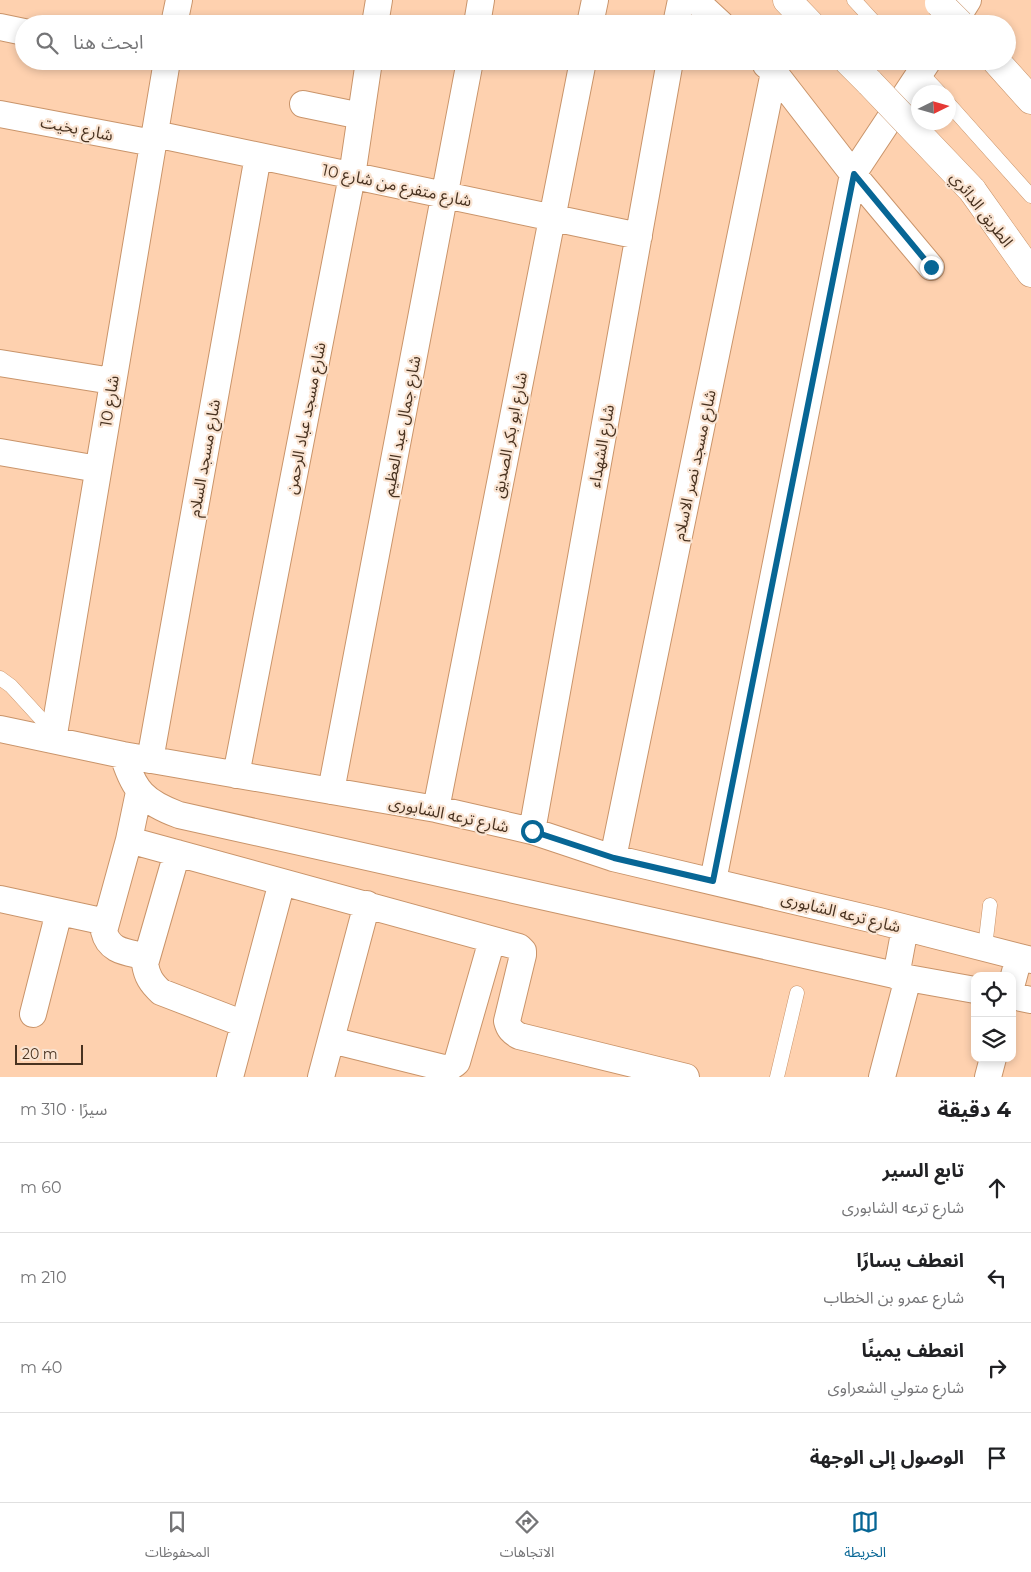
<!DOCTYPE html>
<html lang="ar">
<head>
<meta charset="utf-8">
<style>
	body { margin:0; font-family:Montserrat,"Noto Sans Arabic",sans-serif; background:#f2f2f2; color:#202124; direction:rtl }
	.controls { position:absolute; right:15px; bottom:15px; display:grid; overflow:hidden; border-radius:10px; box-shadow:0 2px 8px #0003 }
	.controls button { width:45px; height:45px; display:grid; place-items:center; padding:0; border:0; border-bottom:1px solid #e0e0e0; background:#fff; color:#202124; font:25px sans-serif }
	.compass { position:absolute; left:911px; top:85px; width:45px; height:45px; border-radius:50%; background:#fff; box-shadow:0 2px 8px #0003; rotate:85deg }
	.scale { position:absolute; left:15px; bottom:12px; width:68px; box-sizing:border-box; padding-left:5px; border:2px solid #483220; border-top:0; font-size:14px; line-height:18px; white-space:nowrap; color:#483220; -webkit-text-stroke:4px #fae4d2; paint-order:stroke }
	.stop { position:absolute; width:15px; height:15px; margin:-11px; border:4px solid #076695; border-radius:50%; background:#fff }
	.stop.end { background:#076695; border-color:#fff; box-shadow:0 1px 5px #0008 }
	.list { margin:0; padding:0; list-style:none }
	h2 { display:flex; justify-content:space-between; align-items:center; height:65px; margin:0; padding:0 20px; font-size:21px }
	h2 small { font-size:16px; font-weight:400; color:#757577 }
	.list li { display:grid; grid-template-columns:32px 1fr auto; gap:15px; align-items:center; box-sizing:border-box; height:90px; padding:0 20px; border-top:1px solid #e0e0e0 }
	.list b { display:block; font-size:19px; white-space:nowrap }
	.list p { margin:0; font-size:16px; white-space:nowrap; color:#757577 }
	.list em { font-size:16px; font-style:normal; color:#757577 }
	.icon { flex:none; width:28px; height:28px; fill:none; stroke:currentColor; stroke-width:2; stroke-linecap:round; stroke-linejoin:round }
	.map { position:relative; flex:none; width:1031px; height:1077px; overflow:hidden; direction:ltr }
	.search { position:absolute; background:#fff; box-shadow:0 2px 8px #0003; left:15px; right:15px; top:15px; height:55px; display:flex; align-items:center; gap:12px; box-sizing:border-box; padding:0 18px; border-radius:28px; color:#757577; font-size:19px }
	.sheet { height:425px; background:#fff }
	nav { display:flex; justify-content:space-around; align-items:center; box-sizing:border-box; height:70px; border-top:1px solid #e0e0e0; background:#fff; font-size:14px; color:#757577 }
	nav a { display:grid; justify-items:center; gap:2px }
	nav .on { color:#076695 }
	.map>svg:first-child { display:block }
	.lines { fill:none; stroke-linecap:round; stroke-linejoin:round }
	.service-casing { stroke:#c9946a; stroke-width:15 }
	.minor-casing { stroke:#c9946a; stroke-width:28 }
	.motorway-casing { stroke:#c9946a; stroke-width:29 }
	.service { stroke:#fff; stroke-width:14 }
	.minor { stroke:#fff; stroke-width:26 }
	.motorway { stroke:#fff; stroke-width:28 }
	.motorway-bridge-casing { stroke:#c9946a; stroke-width:29; stroke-linecap:butt }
	.motorway-bridge { stroke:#fff; stroke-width:28 }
	.route { stroke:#076695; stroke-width:6 }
	.labels { text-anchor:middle; stroke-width:4.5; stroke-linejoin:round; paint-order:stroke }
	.street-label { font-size:16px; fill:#483220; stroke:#fae4d2 }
</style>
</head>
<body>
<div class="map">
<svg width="1031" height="1077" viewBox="0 0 1031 1077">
	<rect width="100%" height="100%" fill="#fed1af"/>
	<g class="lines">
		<g class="service-casing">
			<path id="service" d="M854,0L876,24
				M910,61L939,92
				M948,103L1031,196
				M0,678L11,686L54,733
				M985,947L990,905
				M777,1077L797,993"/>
		</g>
		<g class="minor-casing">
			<path id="minor" d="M695,0L721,24
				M174,24L179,0
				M375,24L379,0
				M477,24L481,0
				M590,24L595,0
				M676,24L681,0
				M953,24L968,0
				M0,27L24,32
				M766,65L774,72L853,174L931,267
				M303,104L361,116
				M0,114L153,143
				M155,134L639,236
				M0,363L112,381
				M0,452L98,469
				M0,729L123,755L436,809L532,831L613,858L879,921L1031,960
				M53,740L167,61
				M123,755C134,791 144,802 179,815L908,978L975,990
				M150,760L258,156
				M236,775L352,176L369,61
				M331,791L470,61
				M139,792L129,840L104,931C109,953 129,952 147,957
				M436,809L583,61
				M532,831L670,61
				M129,840L519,947L523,951V955L507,1021C509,1029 512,1032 519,1036L686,1077
				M177,853L145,964C147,976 151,983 161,992L244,1024
				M613,858L774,72
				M713,881L853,174L928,61
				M0,899L106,922
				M896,976L905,928
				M1012,983L1019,957
				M1012,996L1031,1000
				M33,1014L59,912
				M331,1040L440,1067C448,1069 452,1067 457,1062L492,940
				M230,1077L282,882
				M321,1077L367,904
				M882,1077L908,978
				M988,1077L993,1058"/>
		</g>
		<g class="motorway-casing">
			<path id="motorway" d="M787,0L810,24
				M848,61L870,83
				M996,61L1031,100
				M972,190L1031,273"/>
		</g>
		<use href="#service" class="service"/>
		<use href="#minor" class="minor"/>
		<use href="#motorway" class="motorway"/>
		<g class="motorway-bridge-casing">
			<path id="motorway-bridge" d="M939,3L960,24
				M870,83L972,190"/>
		</g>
		<use href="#motorway-bridge" class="motorway-bridge"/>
	</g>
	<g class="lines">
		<path class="route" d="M532,831L614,858L713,881L854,174L931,267"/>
	</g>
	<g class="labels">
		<g class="street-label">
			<text transform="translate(77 128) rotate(11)" y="6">شارع بخيت</text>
			<text transform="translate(397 185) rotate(12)" y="6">شارع متفرع من شارع 10</text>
			<text transform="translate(982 209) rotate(52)" y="6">الطريق الدائري</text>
			<text transform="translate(109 401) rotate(-81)" y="6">شارع 10</text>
			<text transform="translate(305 418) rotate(-79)" y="6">شارع مسجد عباد الرحمن</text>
			<text transform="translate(401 426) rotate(-79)" y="6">شارع جمال عبد العظيم</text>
			<text transform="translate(509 435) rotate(-79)" y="6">شارع ابو بكر الصديق</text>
			<text transform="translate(601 446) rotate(-80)" y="6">شارع الشهداء</text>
			<text transform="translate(204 458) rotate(-80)" y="6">شارع مسجد السلام</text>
			<text transform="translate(694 465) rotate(-78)" y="6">شارع مسجد نصر الاسلام</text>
			<text transform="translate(449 814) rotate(12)" y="6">شارع ترعه الشابورى</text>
			<text transform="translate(841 912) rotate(14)" y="6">شارع ترعه الشابورى</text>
		</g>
	</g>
</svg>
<div class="controls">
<button><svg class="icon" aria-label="locate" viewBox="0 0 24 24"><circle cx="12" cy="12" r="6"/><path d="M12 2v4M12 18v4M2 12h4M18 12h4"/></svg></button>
<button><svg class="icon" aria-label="layers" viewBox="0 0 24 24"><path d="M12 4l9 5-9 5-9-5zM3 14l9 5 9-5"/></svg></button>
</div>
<svg class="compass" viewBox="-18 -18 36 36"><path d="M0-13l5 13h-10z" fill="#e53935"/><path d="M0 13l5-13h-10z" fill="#757577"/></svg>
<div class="scale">20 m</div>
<div class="stop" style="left:532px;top:831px"></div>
<div class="stop end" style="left:931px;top:267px"></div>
<div class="search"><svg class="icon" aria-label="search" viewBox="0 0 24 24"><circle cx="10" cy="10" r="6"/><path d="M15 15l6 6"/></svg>ابحث هنا</div>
</div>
<section class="sheet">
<h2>4 دقيقة<small>سيرًا · 310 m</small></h2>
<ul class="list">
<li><svg class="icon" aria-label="ahead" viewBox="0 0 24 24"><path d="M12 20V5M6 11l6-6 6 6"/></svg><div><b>تابع السير</b><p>شارع ترعه الشابورى</p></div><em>60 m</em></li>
<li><svg class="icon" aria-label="left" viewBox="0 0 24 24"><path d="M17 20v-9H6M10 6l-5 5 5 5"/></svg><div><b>انعطف يسارًا</b><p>شارع عمرو بن الخطاب</p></div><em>210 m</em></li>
<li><svg class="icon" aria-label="right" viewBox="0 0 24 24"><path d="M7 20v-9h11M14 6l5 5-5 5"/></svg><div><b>انعطف يمينًا</b><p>شارع متولي الشعراوى</p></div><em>40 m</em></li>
<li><svg class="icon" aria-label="arrive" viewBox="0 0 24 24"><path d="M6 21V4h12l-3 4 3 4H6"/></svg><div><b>الوصول إلى الوجهة</b></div></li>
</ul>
</section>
<nav>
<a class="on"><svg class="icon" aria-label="map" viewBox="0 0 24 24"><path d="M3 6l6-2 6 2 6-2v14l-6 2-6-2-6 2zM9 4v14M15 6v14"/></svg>الخريطة</a>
<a><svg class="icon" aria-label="directions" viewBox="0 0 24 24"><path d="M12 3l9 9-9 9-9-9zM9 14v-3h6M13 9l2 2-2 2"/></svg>الاتجاهات</a>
<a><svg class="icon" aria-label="saved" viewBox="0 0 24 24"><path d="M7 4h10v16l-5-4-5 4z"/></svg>المحفوظات</a>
</nav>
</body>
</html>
